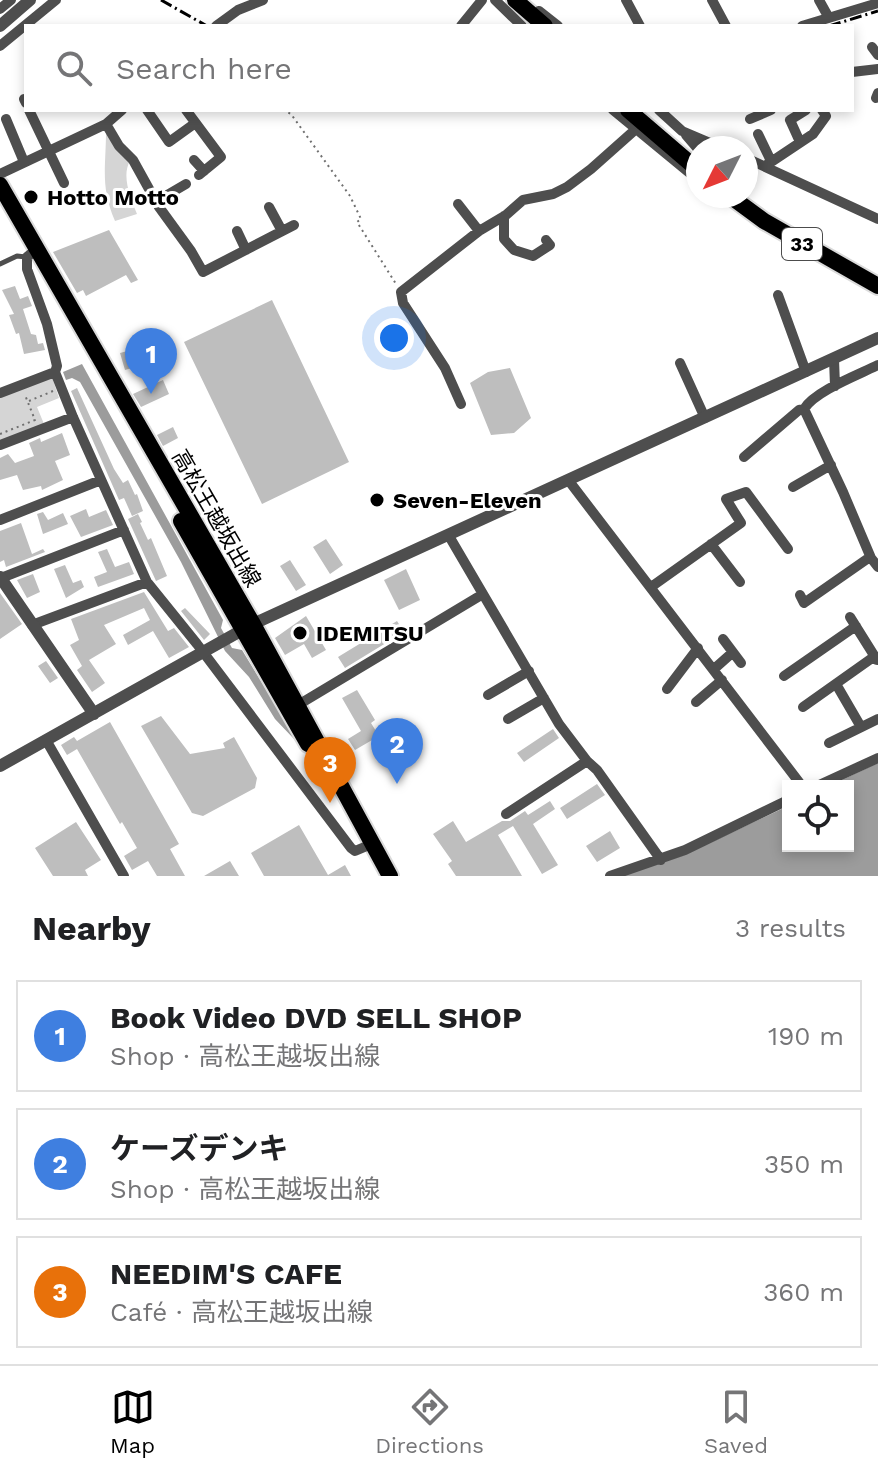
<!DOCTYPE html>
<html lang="en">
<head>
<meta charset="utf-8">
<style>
	body { margin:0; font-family:"Work Sans","Noto Sans JP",sans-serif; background:#f6f6f6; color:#202124 }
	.controls { position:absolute; right:24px; bottom:24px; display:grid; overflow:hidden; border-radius:0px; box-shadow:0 4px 12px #0003 }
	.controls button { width:72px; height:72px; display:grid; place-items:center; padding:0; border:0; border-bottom:2px solid #e0e0e0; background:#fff; color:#202124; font:40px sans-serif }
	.compass { position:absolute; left:686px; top:136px; width:72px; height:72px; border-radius:50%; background:#fff; box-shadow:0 4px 12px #0003; rotate:228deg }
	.you { position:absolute; left:394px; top:338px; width:28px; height:28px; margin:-20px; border:6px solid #fff; border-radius:50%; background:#1a73e8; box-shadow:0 0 0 12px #1a73e833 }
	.badge { display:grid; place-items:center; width:52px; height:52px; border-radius:50%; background:#000; color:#fff; font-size:26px; font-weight:700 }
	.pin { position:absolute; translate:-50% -66px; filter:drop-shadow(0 2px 4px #0008) }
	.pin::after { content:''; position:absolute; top:42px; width:28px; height:24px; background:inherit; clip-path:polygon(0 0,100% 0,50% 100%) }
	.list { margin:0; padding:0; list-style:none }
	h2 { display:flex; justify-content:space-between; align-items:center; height:104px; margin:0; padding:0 32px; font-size:34px }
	h2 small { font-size:26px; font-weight:400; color:#757577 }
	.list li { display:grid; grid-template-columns:52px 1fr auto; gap:24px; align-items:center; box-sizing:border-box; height:112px; margin:0 16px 16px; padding:0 16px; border:2px solid #e0e0e0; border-radius:0px }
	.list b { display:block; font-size:30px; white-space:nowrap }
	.list p { margin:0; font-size:26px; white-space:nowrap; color:#757577 }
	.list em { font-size:26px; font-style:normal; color:#757577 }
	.icon { flex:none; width:44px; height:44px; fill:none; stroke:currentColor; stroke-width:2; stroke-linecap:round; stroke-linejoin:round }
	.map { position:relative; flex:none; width:878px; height:876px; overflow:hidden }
	.search { position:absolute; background:#fff; box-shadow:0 4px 12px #0003; left:24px; right:24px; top:24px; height:88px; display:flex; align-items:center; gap:20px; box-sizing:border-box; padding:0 28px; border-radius:0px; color:#757577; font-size:30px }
	.sheet { height:488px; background:#fff }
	nav { display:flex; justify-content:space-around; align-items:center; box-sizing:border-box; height:112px; border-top:2px solid #e0e0e0; background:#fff; font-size:22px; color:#757577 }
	nav a { display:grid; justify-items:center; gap:4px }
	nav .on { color:#000 }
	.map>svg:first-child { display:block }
	.green { fill:#d5d5d5 }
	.water { fill:#9c9c9c }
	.building { fill:#bebebe }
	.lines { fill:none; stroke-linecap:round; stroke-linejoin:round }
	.primary-casing { stroke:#dbdbdb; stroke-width:20 }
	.path { stroke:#707070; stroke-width:2; stroke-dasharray:2 4; stroke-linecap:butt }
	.service { stroke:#4e4e4e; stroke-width:5 }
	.minor { stroke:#4e4e4e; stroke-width:10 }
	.tertiary { stroke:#4e4e4e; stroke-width:12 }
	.primary { stroke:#000; stroke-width:16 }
	.rail { stroke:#000; stroke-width:3; stroke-dasharray:12 4 2 4; stroke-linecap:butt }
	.poi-dot { fill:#000; stroke:#fff; stroke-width:3 }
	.labels { text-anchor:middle; stroke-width:6; stroke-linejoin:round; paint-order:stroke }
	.shield { fill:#fff; stroke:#4c4c4c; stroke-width:2 }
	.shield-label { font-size:20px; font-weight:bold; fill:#000 }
	.poi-label { font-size:22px; font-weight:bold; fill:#000; stroke:#fff; text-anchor:start }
	.street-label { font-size:22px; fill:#000; stroke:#fff }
</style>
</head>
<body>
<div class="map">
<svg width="878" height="876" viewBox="0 0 878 876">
	<rect width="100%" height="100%" fill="#fff"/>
	<path class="green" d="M106,131L130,161C121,176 131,199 137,214L115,221C100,186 106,168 106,131Z
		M52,377L59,398L37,407L44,424L0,442V396Z"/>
	<path class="water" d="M82,364L223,620L221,628L232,648L242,650L295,737L294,739L275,719L249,677L225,651L181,562L80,382L72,378L66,380L63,372Z
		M878,763V876H622L684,855L788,806V846H848V786H829Z"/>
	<path class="building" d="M109,230L138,280L131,283L126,275L86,296L83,290L77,293L53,252Z
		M15,286L20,299L28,296L32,306L23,309L31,334L36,335L38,344L43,343L45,350L24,354L19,333L16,334L9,315L14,314L2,290Z
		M272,300L349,462L262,504L184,342Z
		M150,345L155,361L125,370L120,353Z
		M510,368L531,418L514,433L491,435L470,383L488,372Z
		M163,380L169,394L141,407L133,394Z
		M77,388L114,469L123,483L128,480L135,495L137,494L143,511L132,516L124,498L119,500L71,391Z
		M173,427L178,438L163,446L157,435Z
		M62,433L70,455L55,461L63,480L42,490L41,486L23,490L17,475L0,480V458L8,454L15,463L34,456L29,443L40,438L41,442Z
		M86,509L89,517L106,510L113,525L81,537L70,516Z
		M43,512L48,520L63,513L68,524L43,534L37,514Z
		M138,514L142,522L140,523L148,540L151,538L167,576L156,581L128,519Z
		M21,523L32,554L43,549L45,552L6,567L4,560L0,562V531Z
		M326,539L343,565L330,574L313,547Z
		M107,549L115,567L129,562L134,574L98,587L94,577L107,572L98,552Z
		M290,560L306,585L296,591L280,566Z
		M65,565L73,583L81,580L84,587L66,598L54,569Z
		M406,569L420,600L399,610L384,580Z
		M33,574L40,592L27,598L17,580Z
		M144,592L168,631L174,628L189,647L169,658L153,631L128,645L123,635L150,620L144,608L104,625L116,644L89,660L105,683L92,692L77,670L82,666L70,645L79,640L71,619Z
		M0,593L22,624L0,639Z
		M185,608L210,634L204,640L181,611Z
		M306,616L326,650L312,658L304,644L285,655L275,638Z
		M397,621L404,632L345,668L338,657Z
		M46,661L58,678L50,683L38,666Z
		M357,690L375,720L371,723L379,736L355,750L348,739L361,731L342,698Z
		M161,716L190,754L225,748L223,743L234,737L257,778L255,788L203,816L192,813L141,726Z
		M110,722L179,844L170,849L185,876H157L148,861L132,870L124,856L137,848L122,822L120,824L77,749L67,755L61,745L74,737L77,741Z
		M553,729L559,738L524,762L517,753Z
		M597,784L605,795L567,819L560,808Z
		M550,801L555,809L533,824L558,865L542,874L513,826L498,835L522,876H456L448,864L452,861L433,834L453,821L466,842L502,821H510L525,811L528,815Z
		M76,822L101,860L85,870L88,876H53L35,848Z
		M299,825L328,875L345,865L351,876H264L251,853Z
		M610,831L620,848L597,862L586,846Z
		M230,861L239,876H204Z"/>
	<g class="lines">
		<g class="primary-casing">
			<path id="primary" d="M515,0L545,26
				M628,110L698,170
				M0,185L253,624L390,876
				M730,196L764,221L878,286
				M181,521L308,744"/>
		</g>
		<path class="path" d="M283,110L291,114L350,196L361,219L357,222L396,284
			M29,401L53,391
			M0,434L35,420L25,395"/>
		<path class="service" d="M0,264L17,256L26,257"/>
		<path class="minor" d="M495,0L522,26
			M626,0L640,26
			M712,0L726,26
			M819,0L829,18
			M0,9L11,0
			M539,11L558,26
			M216,26L238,10L263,0
			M461,26L482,0
			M802,26L878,3
			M0,46L56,0
			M872,47L878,55
			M852,72L878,69
			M876,98L878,93
			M24,99L26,103
			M29,110L64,183
			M147,110L169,142L194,124
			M186,110L221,157L199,175
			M613,110L698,180
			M659,110L682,131L722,148
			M6,119L24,162
			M750,119L771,110
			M106,124L119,146L133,160L159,207L191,251L203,272L294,225
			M758,134L771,161
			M686,135L698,149
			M800,142L790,120L806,110
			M746,158L878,219
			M194,160L204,171
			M765,166L813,134L826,116L822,110
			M0,174L106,124L122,110
			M157,201L186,184
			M458,204L479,231
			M269,207L282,231
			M504,216V239L514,250L533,256L550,245L546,240
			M237,231L246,250
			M37,249L27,257V269L47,324L57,366L55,372L73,417L147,582L197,644L351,848L355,851L374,843
			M778,295L806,372
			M834,359L835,386
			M680,363L705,418
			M878,365C858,375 815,391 804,409L843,492L871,558L878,567
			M0,393L55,372
			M461,404L445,368L403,303L401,292L479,231L506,215L523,200L553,194L567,187L591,169L636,129
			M0,445L73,417
			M744,457L799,410L804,409
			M569,481L802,786
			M793,487L831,465
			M0,520L101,480
			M449,536L559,724L587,761L597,770L661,860
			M711,544L740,582
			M1,578L124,530
			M651,587L741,523L726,499L746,492L788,549
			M800,595L804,603L870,557
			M850,617L877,660
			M32,625L147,582
			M723,639L741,663
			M714,669L732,653
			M784,676L856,626
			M836,684L861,727
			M667,689L698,648
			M488,695L529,671
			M696,702L722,680
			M803,707L875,656
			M293,708L483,594
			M508,719L544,698
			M46,740L124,876
			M829,743L878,719
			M817,786L878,758
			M506,814L587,761
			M610,876L685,850L788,800"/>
		<path class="tertiary" d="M0,26L30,0
			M0,577L94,714
			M0,766L253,624L878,338"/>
		<use href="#primary" class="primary"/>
		<path class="rail" d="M161,0L207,26
			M829,26L878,11"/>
	</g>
	<g class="poi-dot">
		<circle cx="31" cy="197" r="8"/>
		<circle cx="377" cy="500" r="8"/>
		<circle cx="300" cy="633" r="8"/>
	</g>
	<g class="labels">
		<rect class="shield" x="782" y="228" width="40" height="32" rx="6"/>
		<g class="shield-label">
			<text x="802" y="251">33</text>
		</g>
		<g class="poi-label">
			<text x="47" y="205">Hotto Motto</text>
			<text x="393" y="508">Seven-Eleven</text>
			<text x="316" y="641">IDEMITSU</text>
		</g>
		<g class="street-label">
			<text transform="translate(217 518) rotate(60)" y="8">高松王越坂出線</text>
		</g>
	</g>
</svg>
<div class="controls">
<button><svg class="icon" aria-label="locate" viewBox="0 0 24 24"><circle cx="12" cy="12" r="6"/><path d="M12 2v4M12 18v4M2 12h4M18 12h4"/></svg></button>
</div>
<svg class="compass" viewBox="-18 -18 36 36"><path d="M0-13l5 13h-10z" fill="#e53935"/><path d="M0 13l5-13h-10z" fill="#757577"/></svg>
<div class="you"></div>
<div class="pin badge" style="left:151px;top:394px;background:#3f7fe0">1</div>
<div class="pin badge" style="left:397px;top:784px;background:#3f7fe0">2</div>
<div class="pin badge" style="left:330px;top:803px;background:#e8710a">3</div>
<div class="search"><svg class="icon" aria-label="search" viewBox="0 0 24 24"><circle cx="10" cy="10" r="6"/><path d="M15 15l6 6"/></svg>Search here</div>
</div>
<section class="sheet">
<h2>Nearby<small>3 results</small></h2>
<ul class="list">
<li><span class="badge" style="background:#3f7fe0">1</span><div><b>Book Video DVD SELL SHOP</b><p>Shop · 高松王越坂出線</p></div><em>190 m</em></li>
<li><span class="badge" style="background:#3f7fe0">2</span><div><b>ケーズデンキ</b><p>Shop · 高松王越坂出線</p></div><em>350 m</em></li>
<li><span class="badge" style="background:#e8710a">3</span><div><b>NEEDIM'S CAFE</b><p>Café · 高松王越坂出線</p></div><em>360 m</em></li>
</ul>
</section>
<nav>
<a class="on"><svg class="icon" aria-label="map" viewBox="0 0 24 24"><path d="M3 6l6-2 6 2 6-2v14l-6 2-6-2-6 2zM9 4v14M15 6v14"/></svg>Map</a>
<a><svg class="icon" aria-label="directions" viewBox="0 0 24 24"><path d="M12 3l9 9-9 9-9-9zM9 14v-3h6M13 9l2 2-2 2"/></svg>Directions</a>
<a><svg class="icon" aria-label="saved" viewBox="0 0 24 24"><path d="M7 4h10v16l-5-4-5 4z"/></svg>Saved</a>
</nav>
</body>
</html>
